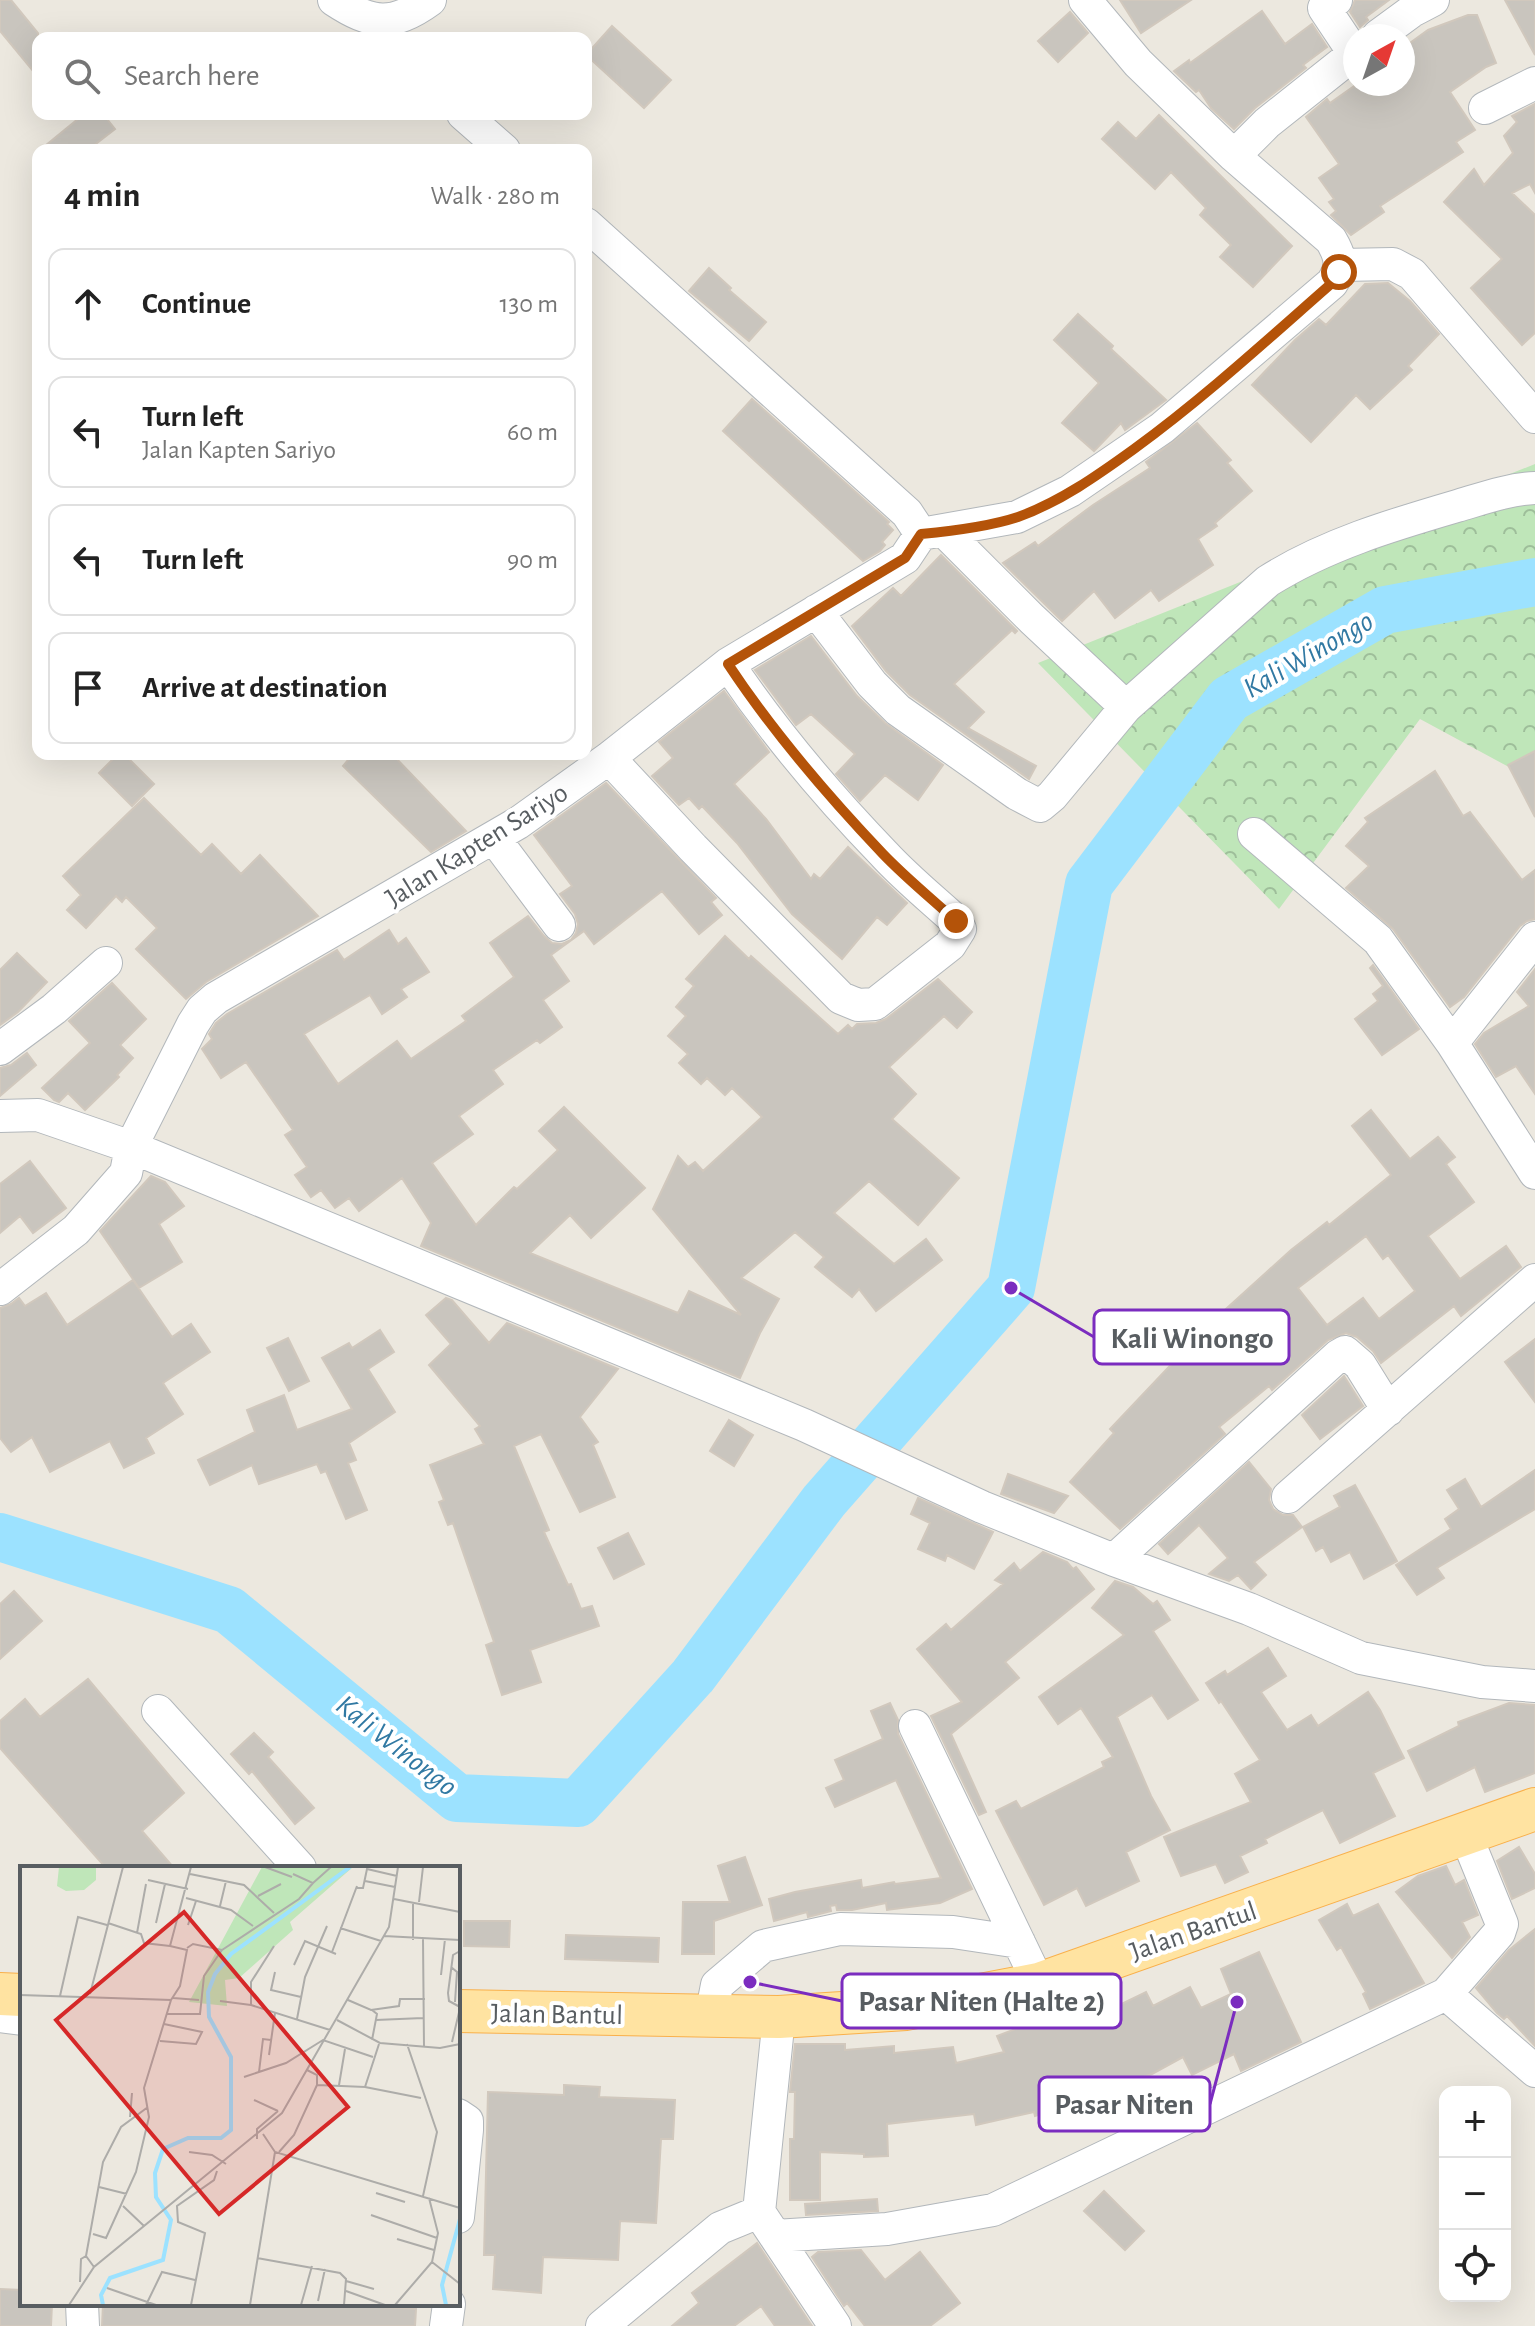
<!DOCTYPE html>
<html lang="en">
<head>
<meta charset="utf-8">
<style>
	body { margin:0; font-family:"Alegreya Sans",sans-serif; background:#f2f2f2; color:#222 }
	.controls { position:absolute; right:24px; bottom:24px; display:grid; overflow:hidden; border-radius:16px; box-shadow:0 8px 32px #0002 }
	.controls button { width:72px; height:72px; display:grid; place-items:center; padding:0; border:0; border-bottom:2px solid #e0e0e0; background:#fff; color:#222; font:40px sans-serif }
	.compass { position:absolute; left:1343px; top:24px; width:72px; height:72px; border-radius:50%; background:#fff; box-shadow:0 8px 32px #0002; rotate:40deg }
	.stop { position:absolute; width:24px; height:24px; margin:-18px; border:6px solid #b45309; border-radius:50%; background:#fff }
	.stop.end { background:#b45309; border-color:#fff; box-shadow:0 2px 8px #0008 }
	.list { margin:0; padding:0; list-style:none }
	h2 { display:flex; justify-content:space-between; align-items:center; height:104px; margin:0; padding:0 32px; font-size:34px }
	h2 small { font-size:26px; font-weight:400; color:#767676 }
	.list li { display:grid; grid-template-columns:52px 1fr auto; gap:24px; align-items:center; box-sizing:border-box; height:112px; margin:0 16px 16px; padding:0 16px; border:2px solid #e0e0e0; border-radius:16px }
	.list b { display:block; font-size:30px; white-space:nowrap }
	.list p { margin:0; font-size:26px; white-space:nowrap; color:#767676 }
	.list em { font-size:26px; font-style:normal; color:#767676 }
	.icon { flex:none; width:44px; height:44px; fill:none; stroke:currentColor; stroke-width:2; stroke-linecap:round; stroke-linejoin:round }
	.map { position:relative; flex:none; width:1535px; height:2326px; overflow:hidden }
	.search { position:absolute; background:#fff; box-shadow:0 8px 32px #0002; left:32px; top:32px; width:560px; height:88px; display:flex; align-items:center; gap:20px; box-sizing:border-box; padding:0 28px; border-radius:16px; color:#767676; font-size:30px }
	.panel { position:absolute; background:#fff; box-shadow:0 8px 32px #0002; left:32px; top:144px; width:560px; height:616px; border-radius:16px }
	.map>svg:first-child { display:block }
	.forest { fill:url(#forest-crowns) }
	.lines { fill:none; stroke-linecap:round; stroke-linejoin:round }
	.river { stroke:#9ce2ff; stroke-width:48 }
	.building { fill:#c9c5be; stroke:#d1c8bd; stroke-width:2; fill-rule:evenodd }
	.minor-casing { stroke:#b2b7bb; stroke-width:34 }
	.major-casing { stroke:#f9b04b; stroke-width:44 }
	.minor { stroke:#fff; stroke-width:32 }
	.major { stroke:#ffe3a1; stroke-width:42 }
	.route { stroke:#b45309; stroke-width:10 }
	.labels { text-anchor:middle; stroke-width:8; stroke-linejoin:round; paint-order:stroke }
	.street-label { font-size:28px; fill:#585d61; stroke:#fff }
	.water-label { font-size:30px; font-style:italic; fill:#3179a3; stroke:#fff }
	.inset-river { fill:none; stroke:#9ce2ff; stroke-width:4 }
	.inset-road { fill:none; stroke:#adaca9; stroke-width:2 }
	.view { fill:#d62828; fill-opacity:0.15; stroke:#d62828; stroke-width:4 }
	.inset-edge { fill:none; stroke:#585d61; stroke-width:4 }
	.leader { fill:none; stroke:#7b2cbf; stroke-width:3 }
	.callout-dot { fill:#7b2cbf; stroke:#fff; stroke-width:3 }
	.callout { fill:#fff; stroke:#7b2cbf; stroke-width:3 }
	.callout-label { font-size:30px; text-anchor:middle; font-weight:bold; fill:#585d61 }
</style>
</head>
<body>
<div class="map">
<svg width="1535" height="2326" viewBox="0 0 1535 2326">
	<defs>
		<pattern id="forest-crowns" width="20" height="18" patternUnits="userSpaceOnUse" patternTransform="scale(2)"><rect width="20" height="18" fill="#bfe6b9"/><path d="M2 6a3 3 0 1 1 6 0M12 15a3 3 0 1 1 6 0" fill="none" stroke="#9ebe9a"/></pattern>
	</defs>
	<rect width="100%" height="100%" fill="#ece8df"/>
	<path class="forest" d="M1535,464V779H1531L1420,719L1279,909L1038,663Z"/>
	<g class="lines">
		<path class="river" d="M0,1537L229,1610L457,1798L578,1803L693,1676L824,1501L1011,1288L1089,884L1229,699L1385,610L1535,582"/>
	</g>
	<path class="building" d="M0,0H11L38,33V77L0,31Z
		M1120,0H1191L1141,33Z
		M1355,0H1389L1366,17L1368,20L1360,27L1350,12Z
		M1505,0H1535V55Z
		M1262,11L1285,44L1312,24L1327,47L1303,65L1306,68L1255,108L1234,129L1211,108L1199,90L1196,92L1174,71L1189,60L1190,63Z
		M1070,12L1088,33L1058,62L1038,41Z
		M1468,15H1477L1496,63L1486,67L1450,92L1475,130L1456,142L1463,152L1380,206L1384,212L1351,235L1331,215L1336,211L1329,202L1334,199L1319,178L1339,164L1306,117L1327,99L1330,103L1357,84H1403V48L1428,30Z
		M612,26L671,80L644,108L586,55Z
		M1535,104V193L1530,184L1512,193L1535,215V333L1522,345L1471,288L1502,259L1444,202L1474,169L1484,185L1513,153L1504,136L1517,122L1512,116Z
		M84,114H103L115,129L88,150H40Z
		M1159,115L1292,246L1253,287L1220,257L1231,245L1200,215L1206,208L1171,172L1155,189L1102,139L1118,122L1136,139Z
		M709,268L731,288L729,290L766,322L749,341L689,291Z
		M1388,283L1410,301L1439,334L1408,366L1412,370L1370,409L1356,395L1311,442L1252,385L1295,340L1319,319L1326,325L1365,284Z
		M1078,314L1113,346L1111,349L1166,400L1125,430L1121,423L1094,451L1062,423L1099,383L1054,340Z
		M752,399L889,522L887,524L893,530L882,542L885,545L880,551L863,561L723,431Z
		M1197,423L1231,460L1227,463L1252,491L1215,523L1217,526L1198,539L1213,565L1159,601L1151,590L1115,618L1094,591L1062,621L1003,563L1035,542L1038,546L1093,505L1150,468L1146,462Z
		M941,555L1017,631L1015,633L1012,630L954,684L984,712L968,728L1036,766L1029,779L910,695L886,671L852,626L893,588L901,596Z
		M811,636L857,696L885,723L943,765L918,800L885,775L860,801L836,774L855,754L811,714L796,725L755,670Z
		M724,691L769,752L734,784L766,819L811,879L814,874L820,879L848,847L907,903L887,925L877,917L842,959L792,914L737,843L702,806L699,809L689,798L679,805L652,776L673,758L659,742Z
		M1535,751V817L1508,765Z
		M118,754H124L154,784L132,806L99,773Z
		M353,754H392L466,831L431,852L343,766Z
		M1435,771L1463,816L1470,812L1522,880L1535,870V919L1527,921L1520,926L1464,997L1450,1007L1393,929L1346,888L1369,866L1346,846L1368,822L1365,818Z
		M606,783L716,898L711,902L722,915L699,934L662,891L594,944L584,931L551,955L569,981L543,1000L562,1027L540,1043L537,1040L493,1070L503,1084L459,1116L473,1134L432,1163L476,1225L514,1187L517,1189L558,1150L539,1131L564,1107L645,1188L591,1238L570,1215L530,1253L678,1313L689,1291L741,1315L653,1209L678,1156L688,1167L695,1162L703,1171L762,1117L732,1088L725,1095L707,1078L701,1084L679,1063L688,1054L668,1036L686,1016L676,1007L694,986L686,979L725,936L749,959L751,956L838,1034L848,1025L852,1029L857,1024L876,1023L886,1019L938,979L972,1012L957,1028L944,1016L889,1067L916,1094L892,1119L959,1178L918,1225L869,1181L834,1213L894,1264L926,1239L942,1260L876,1311L859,1289L852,1297L815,1267L824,1257L795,1232L741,1278L779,1299L760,1333L740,1378L421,1246L431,1223L402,1178L359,1211L349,1198L335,1208L321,1190L311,1197L295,1175L307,1167L285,1135L293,1130L246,1062L221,1078L202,1049L212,1039L209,1034L216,1023L227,1014L337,950L344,960L389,930L398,944L406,938L429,972L401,989L407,997L382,1014L370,995L304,1034L338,1084L397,1041L411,1059L466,1021L462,1016L514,977L490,943L528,916L544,936L552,943L562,944L571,940L576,933L578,924L575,914L560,894L572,886L534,835Z
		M144,798L201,855L212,844L241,874L260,855L318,916L206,982L186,999L136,949L157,928L126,897L122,902L116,896L86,928L67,910L81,895L63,876Z
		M17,953L47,982L18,1012L0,1025V970Z
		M1373,965L1419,1029L1382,1055L1355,1019L1378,1001L1373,994L1383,986L1370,968Z
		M1535,969V1094L1516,1066L1496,1077L1475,1044L1484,1033L1529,1006L1517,992Z
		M112,983L146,1019L120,1045L133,1058L117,1075L119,1077L85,1110L68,1093L59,1102L54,1100L42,1088L90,1043L69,1021Z
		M27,1053L36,1065L0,1096V1068L11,1065Z
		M1371,1110L1410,1159L1438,1137L1455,1157L1446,1164L1474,1202L1428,1236L1460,1279L1506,1246L1521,1267L1461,1316L1454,1306L1381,1363L1373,1351L1357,1337L1346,1333L1328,1340L1272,1390L1269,1386L1219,1427L1225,1434L1120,1529L1070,1482L1114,1433L1110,1429L1183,1352L1175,1343L1202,1322L1206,1327L1291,1250L1327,1222L1329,1225L1391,1175L1352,1126ZM1366,1236L1383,1259L1388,1255L1415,1291L1379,1319L1363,1298L1327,1325L1298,1288Z
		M30,1161L66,1208L33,1233L20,1216L0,1233V1184Z
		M151,1176L165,1182L184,1206L159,1224L182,1262L139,1288L100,1231Z
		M133,1280L172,1337L191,1324L210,1352L163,1383L183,1414L146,1438L154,1453L124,1468L110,1441L50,1472L32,1437L11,1452L0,1438V1308L11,1304L19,1298L25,1306L46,1293L67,1325Z
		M446,1298L452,1300L489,1343L507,1323L618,1369L580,1417L598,1442L593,1445L615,1497L580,1512L541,1434L514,1446L549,1530L544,1532L568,1585L571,1584L581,1609L592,1606L599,1626L530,1650L541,1682L502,1695L486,1645L494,1642L453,1523L448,1525L439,1502L444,1500L430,1465L484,1444L475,1429L480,1426L429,1365L451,1344L426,1315Z
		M380,1330L394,1352L368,1369L395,1412L349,1443L356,1460L348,1463L367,1510L346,1519L326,1471L321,1473L317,1464L259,1484L252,1465L210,1485L198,1460L255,1432L247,1410L284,1395L297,1430L352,1409L322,1358L349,1343L352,1348Z
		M288,1338L309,1381L289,1391L267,1348Z
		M1535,1339V1402L1505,1362Z
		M1344,1376L1363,1406L1320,1439L1302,1415Z
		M729,1420L753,1435L734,1466L710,1451Z
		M1249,1462L1271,1489L1269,1500L1273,1509L1283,1515H1293L1302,1527L1254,1562L1266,1575L1251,1589L1238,1575L1229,1581L1209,1574L1228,1558L1199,1525L1168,1554L1159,1544Z
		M1535,1470V1509L1437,1568L1444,1578L1417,1595L1396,1565L1451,1529L1445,1519L1459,1509L1447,1490L1465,1479L1481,1507Z
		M1008,1474L1068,1496L1054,1513L1001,1494Z
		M1355,1485L1397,1561L1364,1579L1350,1552L1331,1562L1323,1547L1316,1551L1303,1527L1340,1507L1334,1496Z
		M918,1498L993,1532L974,1569L947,1555L945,1561L918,1549L930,1523L911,1514Z
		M628,1533L644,1564L614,1579L598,1548Z
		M1043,1552L1067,1562L1073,1569L1076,1567L1094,1589L1005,1662L1019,1678L951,1734L986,1812L979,1815L931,1716L962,1702L917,1649L946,1624L951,1630L1003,1584L995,1580L1014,1563L1020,1571Z
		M1115,1581L1133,1587L1153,1604L1157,1601L1170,1620L1153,1631L1198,1700L1168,1719L1152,1695L1117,1717L1151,1796L1170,1830L1126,1852L1139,1881L1086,1906L1077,1888L1044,1905L996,1811L1016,1801L1021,1809L1104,1767L1102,1762L1113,1757L1081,1708L1058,1724L1039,1697L1124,1635L1092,1608Z
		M14,1591L42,1621L0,1659V1604Z
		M1268,1648L1286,1676L1261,1692L1287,1730L1311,1715L1318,1726L1368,1692L1380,1710L1404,1758L1373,1773L1395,1816L1340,1843L1323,1810L1265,1839L1267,1843L1240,1856L1248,1872L1225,1883L1216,1864L1181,1876L1164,1837L1251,1802L1235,1774L1260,1760L1221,1701L1219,1703L1206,1683L1225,1671L1227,1675Z
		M88,1679L184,1793L142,1831L174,1868H106L0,1748V1721L25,1699L40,1717Z
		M890,1703L898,1720V1734L972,1889L940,1903L887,1910L886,1903L852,1910H837L836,1905L830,1906L831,1911L808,1917L807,1912L774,1921L769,1899L795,1892L861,1880L862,1888L894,1882L895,1884L941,1878L896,1780L835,1807L826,1788L844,1780L835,1760L883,1739L871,1711Z
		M1509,1703L1535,1705V1773L1485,1792L1475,1767L1427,1791L1408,1751L1459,1726L1458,1722Z
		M254,1733L273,1752L268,1757L314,1808L295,1824L252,1771L249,1774L231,1754Z
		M1519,1847L1535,1874V1888L1512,1899L1497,1861Z
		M745,1857L762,1905L714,1921V1954H682L683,1902H730L718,1866Z
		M1446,1866L1455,1885L1464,1880L1478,1915L1462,1922L1470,1937L1452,1958L1396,1892L1418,1876Z
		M1347,1904L1353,1916L1378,1904L1424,1983L1370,2009L1363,1994L1366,1992L1341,1947L1337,1950L1319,1920Z
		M464,1921H510L509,1947L464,1946Z
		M1535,1929V2046L1507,2016L1504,2019L1497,2013L1476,1988L1509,1950Z
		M566,1935L659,1938L658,1962L565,1959Z
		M1259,1952L1301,2042L1241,2071L1234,2054L1192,2075L1183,2057L1152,2074L1086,2098V2100L1035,2116L1034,2112L976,2125L974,2114L887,2124L888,2156L864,2157V2154L820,2152V2200H790V2139H794L795,2092H790L795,2044H845V2050L894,2046V2053L953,2047L956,2063L1004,2052L997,2036L1060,2012L1062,2020L1103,2005L1105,2012L1146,1992L1153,2006L1190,1987L1201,2008L1231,1994L1221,1969Z
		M564,2085L600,2087L599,2097L675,2100L673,2139H661L656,2223L620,2221L618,2260L543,2257L541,2293L493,2289L495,2255H484L488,2092L564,2095Z
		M1104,2191L1144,2231L1125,2250L1084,2211Z
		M877,2199L878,2211L806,2215L805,2204Z
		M757,2243L812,2326H775L761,2306L734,2326H672L699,2303L692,2293Z
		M861,2250L885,2280L920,2252L960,2303L930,2326H865L847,2303L844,2306L812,2257L818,2252Z
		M0,2289L22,2290V2304H52L51,2326H0Z
		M103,2304H331L416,2309L415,2326H102Z"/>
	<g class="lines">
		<g class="minor-casing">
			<path id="minor" d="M334,0C372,25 393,27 430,0
				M1085,0L1138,63L1234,156
				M1336,0L1324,8L1354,53
				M1378,36L1412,11L1433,0
				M1485,108L1535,83
				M463,114L504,150
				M1341,265L1393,264L1412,274L1535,417
				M945,532L1032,619L1126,707
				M921,534L1017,517L1070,491L1162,428L1332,283C1343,266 1341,257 1331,240L1234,156L1267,123L1355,53
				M816,611L872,684L898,710L1017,794L1040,806L1052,796L1126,707L1268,581C1325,545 1392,525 1457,506C1481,499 1509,489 1535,488
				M609,758L693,848L841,998L858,1005L875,1004L950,945L960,929L956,921C932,899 906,878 884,854C827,795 774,732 728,664
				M1254,834L1378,940L1452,1043
				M494,838L559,925
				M1535,938L1452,1043L1535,1173
				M0,1049L54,1009L106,963
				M0,1116L38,1115L131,1147L804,1425L982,1507L1114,1560L1249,1609L1361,1658L1482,1682L1535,1686
				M0,1289L76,1230L126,1173L131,1147L193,1024L202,1010L216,998L518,823L609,758L728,664L905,558L921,534L907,513L586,224
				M1288,1497L1535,1280
				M1114,1560L1338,1356L1345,1352L1360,1365L1388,1410
				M158,1711L300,1868
				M915,1726L1039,1984
				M1446,1994L1535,2071
				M0,2016L22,2019
				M711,2016L717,1985L763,1946L840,1929L953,1932L1019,1942
				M779,2017L759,2212L835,2326
				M458,2115L467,2121V2130L458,2217
				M775,2236L887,2229L993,2210L1446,1994L1499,1933L1502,1924L1465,1833
				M82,2304L83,2326
				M446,2326L449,2304
				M602,2326L720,2228L759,2212"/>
		</g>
		<g class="major-casing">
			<path id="major" d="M0,1994L22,1995
				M458,2011L779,2017L906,2009L1039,1984L1535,1809"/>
		</g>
		<use href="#minor" class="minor"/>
		<use href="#major" class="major"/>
	</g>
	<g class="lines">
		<path class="route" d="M956,921C932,899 906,878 883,854C827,795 773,732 728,664L905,558L921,534C953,531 988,527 1018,517C1060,502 1098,475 1134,449C1204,398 1267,340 1332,283L1339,272"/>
	</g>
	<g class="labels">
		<g class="street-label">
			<text transform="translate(476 844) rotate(-32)" y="10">Jalan Kapten Sariyo</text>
			<text transform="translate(1193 1930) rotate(-19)" y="10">Jalan Bantul</text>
			<text transform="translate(557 2013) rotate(1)" y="10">Jalan Bantul</text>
		</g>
		<g class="water-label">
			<text transform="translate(1308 654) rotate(-30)" y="10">Kali Winongo</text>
			<text transform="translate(397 1745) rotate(38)" y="10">Kali Winongo</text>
		</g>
	</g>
	<g transform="translate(20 1866)">
		<rect width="440" height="440" fill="#ece8df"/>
		<path d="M39,1H76V14L64,24L46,25L37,20ZM242,1H333L270,56L273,64L219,112L205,114L207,140L169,136Z" fill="#bfe6b9"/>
		<path class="inset-river" d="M83,439L81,429L90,412L143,394L151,354L136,331L135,307L143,283L168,272H201L211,264V191L189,151L188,126L195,108L211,88L330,1M426,439L422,419L440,353"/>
		<path class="inset-road" d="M245,1L272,11M170,8L224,19L254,47M128,14L168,23M345,15L375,21M293,17L311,1M336,22H343L347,3L377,10M238,30L261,18M166,32L211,44L233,60M374,33L440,46M393,36V74M399,36L403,1M200,40L206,15M88,57L121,68L124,77L150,80M136,57L145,18M168,59L176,35M320,62L361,75M117,67L126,18M364,70L440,74M403,73L404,181M254,80L231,116V139L310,164M167,82L173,78L202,84L279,33L293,17L273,8M440,85L433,89L428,127L429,135L440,141M312,86L337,20M274,99L285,75L316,88M431,101L437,106L435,136M255,106L251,124L281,131M421,109L425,73M70,128L103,1M0,129L151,134L124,222L129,251L116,306L86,372L73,368M40,130L58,51L87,59M153,132L179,134M151,134L160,120L167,84L150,80L171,1M328,134L351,144L379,140L380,133H405M200,135L231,139M147,148H180L184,110L202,84M277,153L285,111L307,60M317,154L360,177L420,182L440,178M356,154L403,152M352,174L357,148L352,144M140,175L176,178L182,166L144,158M432,176L440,142M387,178L417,266L403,330M249,189L255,147M239,206L243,173L251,174M224,211L266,197L303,174L353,191M297,219L345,221L359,178M319,219L325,183M345,221L401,232M234,234L258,245M110,251L112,227M243,268L255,286L440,342M237,273V263L258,245M169,286L192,289L206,298M259,286L274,269L297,219V209L287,204M79,321L107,328M356,327L385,336M103,340L124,360M351,349L417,372M377,373L414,384M237,392L320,407L326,413L324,439M412,396L440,418M74,401L66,390L83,296L101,261L128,241M326,415L354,423M60,416L61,393L66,390M87,422L136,439M326,425L365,439M298,435L305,403M49,439L74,401L262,247L369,61L378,1M126,439L142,406L175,414M171,439L185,367L158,356L157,340L194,314L197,305M230,439L255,286M281,439L292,400M375,439L412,396L418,367L409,332"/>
		<path class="view" d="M164,46L328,241L199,348L36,154Z"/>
		<rect width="440" height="440" class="inset-edge"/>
	</g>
	<path class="leader" d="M1011 1288L1094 1337M750 1982L842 2001M1237 2002L1210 2104"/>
	<g class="callout-dot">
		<circle cx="1011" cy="1288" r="8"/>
		<circle cx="750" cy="1982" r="8"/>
		<circle cx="1237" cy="2002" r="8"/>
	</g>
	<g class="callout">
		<rect x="1094" y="1310" width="195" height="54" rx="8"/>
		<rect x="842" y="1974" width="279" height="54" rx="8"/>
		<rect x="1039" y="2077" width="171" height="54" rx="8"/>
	</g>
	<g class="callout-label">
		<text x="1192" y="1348">Kali Winongo</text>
		<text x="982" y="2011">Pasar Niten (Halte 2)</text>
		<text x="1124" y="2114">Pasar Niten</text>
	</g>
</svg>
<div class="controls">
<button>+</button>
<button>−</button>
<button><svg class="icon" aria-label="locate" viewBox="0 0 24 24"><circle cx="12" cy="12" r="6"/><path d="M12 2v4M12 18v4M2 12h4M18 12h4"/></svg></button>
</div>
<svg class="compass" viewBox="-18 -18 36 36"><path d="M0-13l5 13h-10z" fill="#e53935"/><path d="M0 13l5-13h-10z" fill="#767676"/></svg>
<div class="stop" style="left:1339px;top:272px"></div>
<div class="stop end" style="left:956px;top:921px"></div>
<div class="search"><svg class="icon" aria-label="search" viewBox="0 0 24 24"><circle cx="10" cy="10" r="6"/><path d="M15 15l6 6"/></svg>Search here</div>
<section class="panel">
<h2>4 min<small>Walk · 280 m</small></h2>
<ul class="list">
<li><svg class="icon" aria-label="ahead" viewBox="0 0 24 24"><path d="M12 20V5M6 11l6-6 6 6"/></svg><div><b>Continue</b></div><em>130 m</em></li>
<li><svg class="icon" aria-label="left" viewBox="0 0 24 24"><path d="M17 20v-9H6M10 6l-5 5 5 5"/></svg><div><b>Turn left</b><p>Jalan Kapten Sariyo</p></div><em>60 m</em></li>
<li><svg class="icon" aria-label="left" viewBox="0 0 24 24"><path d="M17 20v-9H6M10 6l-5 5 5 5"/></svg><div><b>Turn left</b></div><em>90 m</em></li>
<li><svg class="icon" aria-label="arrive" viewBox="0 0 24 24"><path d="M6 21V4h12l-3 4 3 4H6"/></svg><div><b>Arrive at destination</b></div></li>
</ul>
</section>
</div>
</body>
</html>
